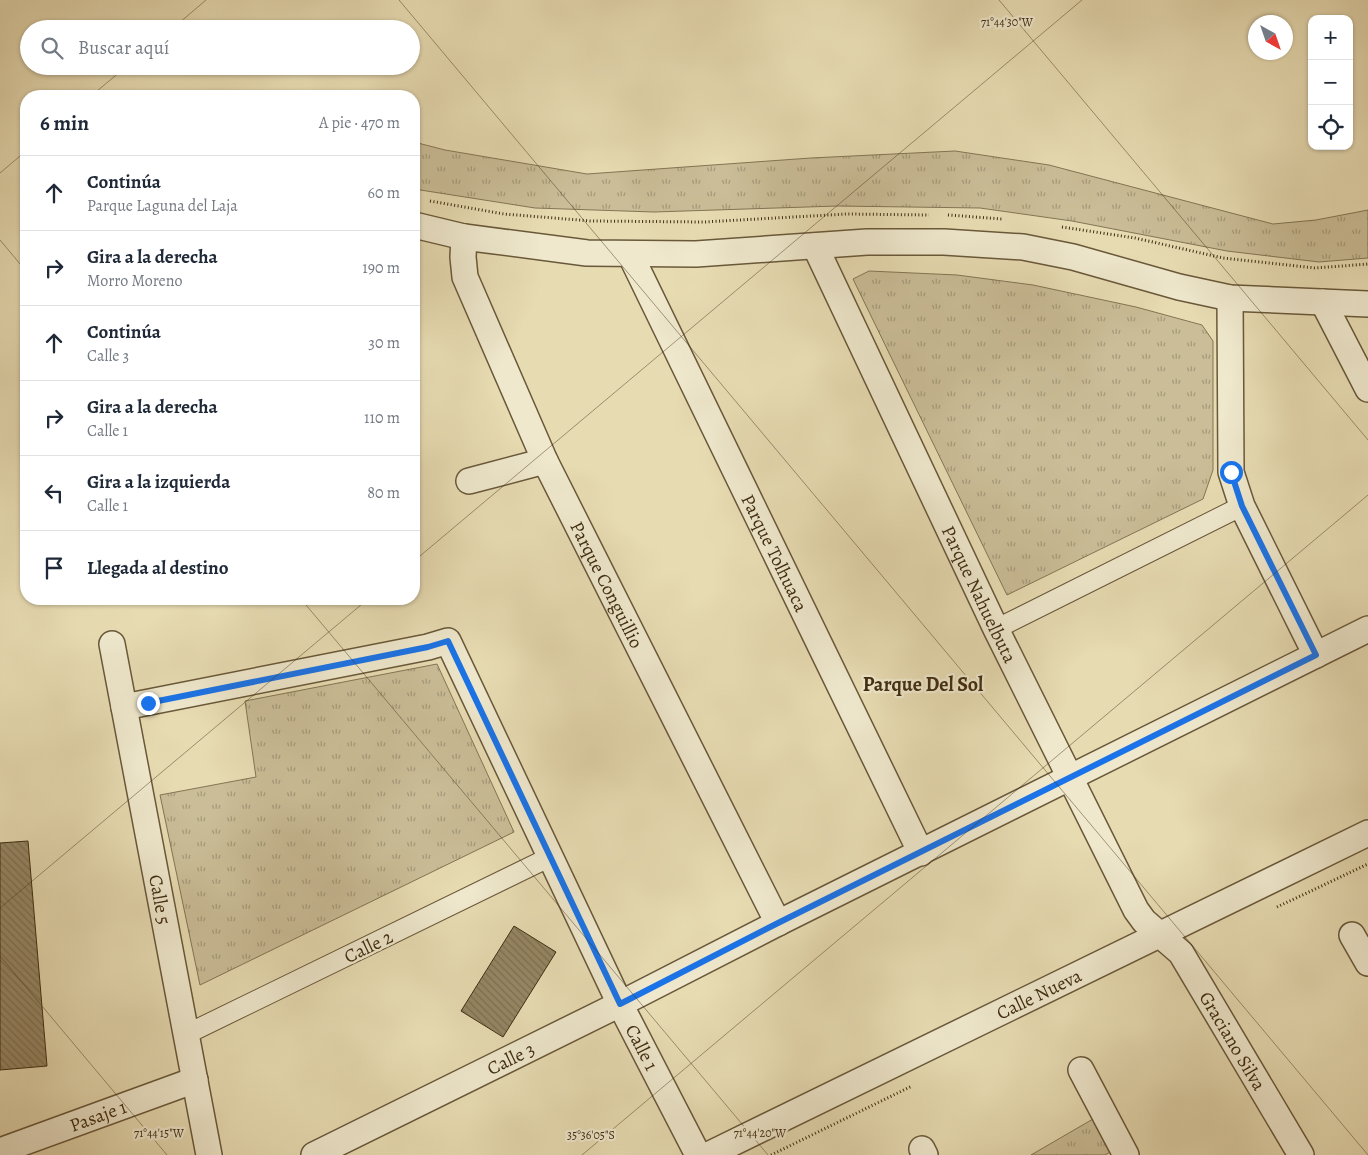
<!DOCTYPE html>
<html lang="es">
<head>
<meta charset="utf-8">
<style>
	body { margin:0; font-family:Alegreya,serif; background:#f2f2f3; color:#1f2937 }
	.controls { position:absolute; right:15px; top:15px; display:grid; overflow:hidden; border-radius:10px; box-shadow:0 1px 4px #0004 }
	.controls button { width:45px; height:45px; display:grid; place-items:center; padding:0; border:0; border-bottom:1px solid #e0e1e3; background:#fff; color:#1f2937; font:25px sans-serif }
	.compass { position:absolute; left:1248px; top:15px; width:45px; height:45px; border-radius:50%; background:#fff; box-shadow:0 1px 4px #0004; rotate:140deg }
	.stop { position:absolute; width:15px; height:15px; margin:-11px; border:4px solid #1a73e8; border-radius:50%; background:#fff }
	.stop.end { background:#1a73e8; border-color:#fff; box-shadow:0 1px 5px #0008 }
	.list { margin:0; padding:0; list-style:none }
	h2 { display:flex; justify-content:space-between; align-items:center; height:65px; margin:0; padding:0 20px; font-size:21px }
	h2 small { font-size:16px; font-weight:400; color:#747a83 }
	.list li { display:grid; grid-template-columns:32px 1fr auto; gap:15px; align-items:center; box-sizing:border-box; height:75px; padding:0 20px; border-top:1px solid #e0e1e3 }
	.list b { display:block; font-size:19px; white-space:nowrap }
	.list p { margin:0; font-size:16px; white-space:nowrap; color:#747a83 }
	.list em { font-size:16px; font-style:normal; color:#747a83 }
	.icon { flex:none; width:28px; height:28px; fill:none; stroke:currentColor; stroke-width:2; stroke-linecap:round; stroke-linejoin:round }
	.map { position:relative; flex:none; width:1368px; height:1155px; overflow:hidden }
	.search { position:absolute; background:#fff; box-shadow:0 1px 4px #0004; left:20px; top:20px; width:400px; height:55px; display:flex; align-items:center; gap:12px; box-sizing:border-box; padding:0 18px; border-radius:28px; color:#747a83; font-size:19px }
	.panel { position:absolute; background:#fff; box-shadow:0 1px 4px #0004; left:20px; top:90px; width:400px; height:515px; border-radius:20px }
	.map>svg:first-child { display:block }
	.grass { fill:url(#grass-tufts); stroke:#847554 }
	.building { fill:url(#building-back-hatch); stroke:#3f2d11 }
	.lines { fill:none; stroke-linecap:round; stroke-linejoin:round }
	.pedestrian-casing { stroke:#695839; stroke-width:21 }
	.minor-casing { stroke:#695839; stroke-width:28 }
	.path { stroke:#3f2d11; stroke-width:3; stroke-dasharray:1 2.5; stroke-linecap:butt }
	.pedestrian { stroke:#efe8cd; stroke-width:19 }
	.minor { stroke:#efe8cd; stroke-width:25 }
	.route { stroke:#1a73e8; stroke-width:6 }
	.ticks { fill:none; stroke:#3f2d11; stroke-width:1; stroke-opacity:0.45 }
	.labels { text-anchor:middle; stroke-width:4.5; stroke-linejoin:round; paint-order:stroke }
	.street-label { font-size:19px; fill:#3f2d11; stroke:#efe8cd }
	.neighbourhood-label { font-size:20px; font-weight:bold; fill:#3f2d11; stroke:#efe8cd }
	.ticks-label { font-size:12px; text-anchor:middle; fill:#3f2d11; stroke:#efe8cd; stroke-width:4.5; stroke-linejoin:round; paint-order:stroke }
</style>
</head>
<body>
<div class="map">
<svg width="1368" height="1155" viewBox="0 0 1368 1155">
	<defs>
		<pattern id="grass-tufts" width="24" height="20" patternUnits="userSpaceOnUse" patternTransform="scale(1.25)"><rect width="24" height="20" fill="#cabd97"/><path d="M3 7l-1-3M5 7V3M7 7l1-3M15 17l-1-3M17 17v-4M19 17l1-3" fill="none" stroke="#a59a7a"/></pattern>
		<pattern id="building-back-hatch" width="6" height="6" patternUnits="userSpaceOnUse" patternTransform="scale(1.25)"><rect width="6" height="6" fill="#968765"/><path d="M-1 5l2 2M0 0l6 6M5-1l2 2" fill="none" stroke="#7c6f52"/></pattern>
	</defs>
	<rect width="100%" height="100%" fill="#e7dbb2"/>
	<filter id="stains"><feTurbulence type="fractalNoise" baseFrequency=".004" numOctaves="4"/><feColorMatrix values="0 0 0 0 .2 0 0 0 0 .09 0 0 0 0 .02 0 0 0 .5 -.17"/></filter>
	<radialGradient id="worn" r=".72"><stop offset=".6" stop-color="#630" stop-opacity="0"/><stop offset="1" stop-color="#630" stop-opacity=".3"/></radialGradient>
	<path class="grass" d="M414,142L445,150L587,174L811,158L955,151L1049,165L1273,224L1316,220L1368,210V258L1319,262L1227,251L1072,221L980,208L838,206L654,212L535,208L414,189Z
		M869,271L957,275L1033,285L1136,307L1202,325L1213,341V470L1203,499L1007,595L853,279Z
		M437,664L514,832L200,985L160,795L256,777L245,701Z
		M1093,1119L1112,1151L1105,1155H1031Z"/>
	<path class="building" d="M28,841L47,1066L0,1070V843Z
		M514,926L556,952L503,1037L461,1011Z"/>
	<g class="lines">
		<g class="pedestrian-casing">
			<path id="pedestrian" d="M996,629L1242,506
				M187,1034L550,857"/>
		</g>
		<g class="minor-casing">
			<g id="minor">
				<path d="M414,225L464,237L587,253L696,254L867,242H944L1023,247L1073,257L1179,287L1230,298L1368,304"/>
				<path id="s1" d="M464,237L463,257L465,277L545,461L778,923"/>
				<path id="s2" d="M815,246L996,629L1136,910L1144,921L1181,953L1301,1155"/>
				<path id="s3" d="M630,254L921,853"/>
				<path d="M1230,298L1231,472L1242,506L1316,655"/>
				<path d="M1323,302L1368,389"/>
				<path d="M469,481L545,461"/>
				<path id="s4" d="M112,644L209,1155"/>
				<path id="s5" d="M124,707L428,647L448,641L620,1004L698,1155"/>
				<path d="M1352,935L1368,963"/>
				<path d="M1081,1070L1126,1155"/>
				<path d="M922,1149L925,1155"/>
				<path id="s6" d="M0,1151L195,1080"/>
				<path id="s7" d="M314,1155L620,1004L778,923L1368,629"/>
				<path id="s8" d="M708,1155L1368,833"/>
			</g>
		</g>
		<path class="path" d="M430,201L504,214L591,221L704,222L847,214L929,215
			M948,215L1002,219
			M1062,227L1135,238L1223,258L1315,268L1368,264
			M1277,907L1368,864
			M771,1155L912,1086"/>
		<use href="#pedestrian" class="pedestrian"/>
		<use href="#minor" class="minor"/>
	</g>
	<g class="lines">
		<path class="route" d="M148,703L428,647L448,641L620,1004L778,923L1316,655L1242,506L1231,472"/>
	</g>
	<path class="ticks" d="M399,0L1368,1155M999,0L1368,440M172,29L206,0M91,96L127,66M0,173L26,151M0,240L26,271M414,561L1082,0M301,599L768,1155M0,908L368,599M0,956L167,1155M582,1155L1368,495"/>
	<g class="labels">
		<g class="street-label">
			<text dy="7" stroke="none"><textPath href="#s3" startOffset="332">Parque Tolhuaca</textPath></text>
			<text dy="7" stroke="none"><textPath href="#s1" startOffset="379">Parque Conguillio</textPath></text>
			<text dy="7" stroke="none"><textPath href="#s2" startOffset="385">Parque Nahuelbuta</textPath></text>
			<text dy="7" stroke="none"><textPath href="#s4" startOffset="260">Calle 5</textPath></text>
			<text transform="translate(368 946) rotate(-26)" y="7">Calle 2</text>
			<text dy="7" stroke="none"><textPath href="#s8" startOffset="368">Calle Nueva</textPath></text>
			<text dy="7" stroke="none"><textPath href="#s2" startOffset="902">Graciano Silva</textPath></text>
			<text dy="7" stroke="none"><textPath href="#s5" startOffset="781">Calle 1</textPath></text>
			<text dy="7" stroke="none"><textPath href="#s7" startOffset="219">Calle 3</textPath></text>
			<text dy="7" stroke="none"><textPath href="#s6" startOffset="104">Pasaje 1</textPath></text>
		</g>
		<g class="neighbourhood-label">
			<text x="923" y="691">Parque Del Sol</text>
		</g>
	</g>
	<g class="ticks-label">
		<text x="1007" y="26">71°44'30"W</text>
		<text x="159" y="1137">71°44'15"W</text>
		<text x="760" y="1137">71°44'20"W</text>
		<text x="591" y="1139">35°36'05"S</text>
	</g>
	<rect width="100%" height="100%" filter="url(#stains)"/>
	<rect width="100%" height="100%" fill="url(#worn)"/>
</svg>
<div class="controls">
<button>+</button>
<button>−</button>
<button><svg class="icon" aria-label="locate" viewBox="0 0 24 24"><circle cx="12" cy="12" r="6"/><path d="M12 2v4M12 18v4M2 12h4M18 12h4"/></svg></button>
</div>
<svg class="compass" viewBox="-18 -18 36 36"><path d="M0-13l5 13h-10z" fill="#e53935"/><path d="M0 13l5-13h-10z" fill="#747a83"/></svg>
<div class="stop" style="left:1231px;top:472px"></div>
<div class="stop end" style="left:148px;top:703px"></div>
<div class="search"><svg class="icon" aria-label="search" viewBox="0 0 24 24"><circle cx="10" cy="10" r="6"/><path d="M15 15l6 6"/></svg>Buscar aquí</div>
<section class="panel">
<h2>6 min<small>A pie · 470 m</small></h2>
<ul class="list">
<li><svg class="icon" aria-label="ahead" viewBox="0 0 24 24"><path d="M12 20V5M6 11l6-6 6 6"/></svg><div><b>Continúa</b><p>Parque Laguna del Laja</p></div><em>60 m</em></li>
<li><svg class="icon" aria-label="right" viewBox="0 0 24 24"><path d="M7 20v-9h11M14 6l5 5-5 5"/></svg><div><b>Gira a la derecha</b><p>Morro Moreno</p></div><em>190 m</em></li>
<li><svg class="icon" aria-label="ahead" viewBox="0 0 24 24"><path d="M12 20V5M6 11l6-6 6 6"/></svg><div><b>Continúa</b><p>Calle 3</p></div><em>30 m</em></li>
<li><svg class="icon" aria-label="right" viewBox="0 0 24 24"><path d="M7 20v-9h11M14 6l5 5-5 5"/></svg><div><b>Gira a la derecha</b><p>Calle 1</p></div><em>110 m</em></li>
<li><svg class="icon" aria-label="left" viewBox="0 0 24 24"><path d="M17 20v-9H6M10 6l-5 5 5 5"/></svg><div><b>Gira a la izquierda</b><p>Calle 1</p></div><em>80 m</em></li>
<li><svg class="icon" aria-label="arrive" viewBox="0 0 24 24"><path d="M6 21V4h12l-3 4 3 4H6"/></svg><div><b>Llegada al destino</b></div></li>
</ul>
</section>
</div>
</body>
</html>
